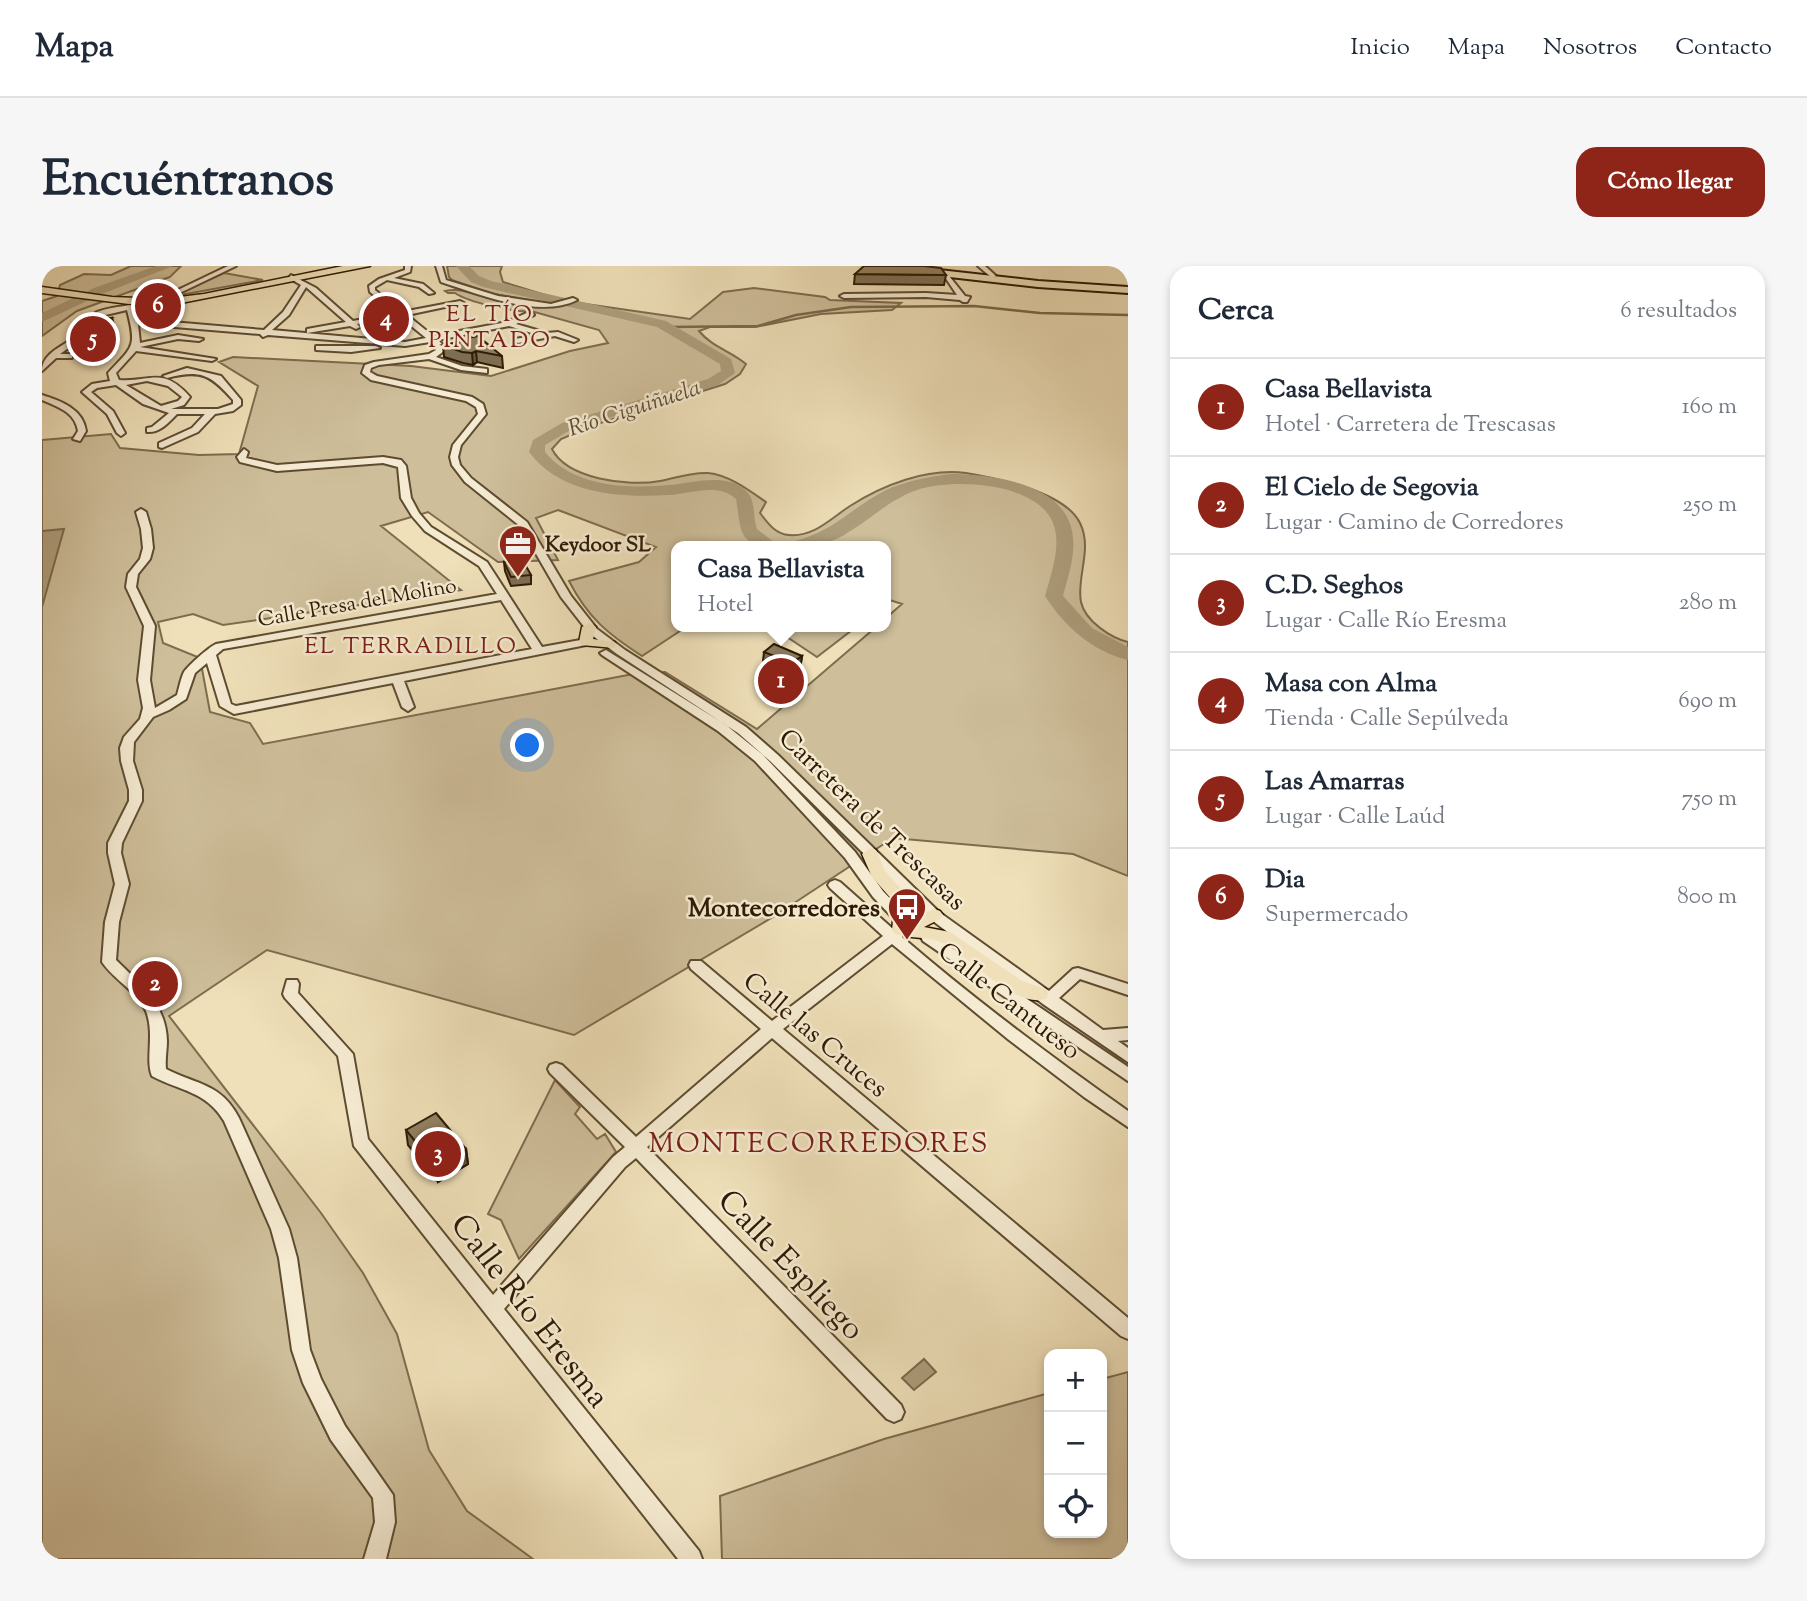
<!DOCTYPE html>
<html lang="es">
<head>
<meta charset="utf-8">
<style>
	body { margin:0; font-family:"Sorts Mill Goudy",serif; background:#f6f6f7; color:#1f2937 }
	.controls { position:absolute; right:21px; bottom:21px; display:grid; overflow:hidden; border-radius:14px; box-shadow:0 4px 10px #0003 }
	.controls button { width:63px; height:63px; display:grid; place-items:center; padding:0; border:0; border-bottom:2px solid #e0e1e3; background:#fff; color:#1f2937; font:35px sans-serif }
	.you { position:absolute; left:486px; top:480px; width:24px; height:24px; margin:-18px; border:5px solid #fff; border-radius:50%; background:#1a73e8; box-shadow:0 0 0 10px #1a73e833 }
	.badge { display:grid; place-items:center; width:46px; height:46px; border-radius:50%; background:#8f2418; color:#fff; font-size:23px; font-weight:700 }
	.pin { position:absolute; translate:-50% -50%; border:4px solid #fff; box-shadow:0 2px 7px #0006 }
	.popup { position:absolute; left:629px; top:275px; width:220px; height:91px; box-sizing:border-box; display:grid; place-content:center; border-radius:14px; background:#fff; filter:drop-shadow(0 2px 5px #0005); font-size:23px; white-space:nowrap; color:#747a83 }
	.popup b { font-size:26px; color:#1f2937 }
	.popup::after { content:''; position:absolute; left:50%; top:100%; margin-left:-14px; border:14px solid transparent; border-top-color:#fff }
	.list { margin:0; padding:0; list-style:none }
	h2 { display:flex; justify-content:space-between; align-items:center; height:91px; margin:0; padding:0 28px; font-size:30px }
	h2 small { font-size:23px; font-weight:400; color:#747a83 }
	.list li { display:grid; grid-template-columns:46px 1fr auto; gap:21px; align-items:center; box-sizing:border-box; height:98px; padding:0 28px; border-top:2px solid #e0e1e3 }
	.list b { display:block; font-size:26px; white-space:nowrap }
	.list p { margin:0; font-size:23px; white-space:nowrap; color:#747a83 }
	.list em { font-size:23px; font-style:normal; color:#747a83 }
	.icon { flex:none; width:38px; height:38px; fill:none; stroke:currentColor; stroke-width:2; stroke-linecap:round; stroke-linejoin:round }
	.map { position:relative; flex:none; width:1086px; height:1293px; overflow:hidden; border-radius:21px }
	header { display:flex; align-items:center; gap:42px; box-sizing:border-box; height:98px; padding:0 35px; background:#fff; border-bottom:2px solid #e0e1e3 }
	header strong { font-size:33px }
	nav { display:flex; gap:38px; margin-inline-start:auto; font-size:24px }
	.intro { display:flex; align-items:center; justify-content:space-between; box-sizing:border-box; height:168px; padding:0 42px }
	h1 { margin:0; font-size:49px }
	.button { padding:18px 32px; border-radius:21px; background:#8f2418; color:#fff; font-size:24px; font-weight:700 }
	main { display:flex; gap:42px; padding:0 42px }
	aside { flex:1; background:#fff; border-radius:21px; box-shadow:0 4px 10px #0003 }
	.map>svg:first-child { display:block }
	.green { fill:#cebe9a; stroke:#7e6c4e; stroke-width:2; fill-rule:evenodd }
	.water { fill:#ad9d7b; stroke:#7a694b; stroke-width:2 }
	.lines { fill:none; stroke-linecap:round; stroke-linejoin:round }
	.stream { stroke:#7a694b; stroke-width:2.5 }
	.river { fill:#ad9d7b; fill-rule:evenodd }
	.minor-casing { stroke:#5e4c30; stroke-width:4 }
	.major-casing { stroke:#2e1a03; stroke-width:3 }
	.highway-casing { stroke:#2e1a03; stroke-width:4 }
	.minor { fill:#f5ebd2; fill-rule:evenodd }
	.major { fill:#efe0b9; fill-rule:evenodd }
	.highway { fill:#efe0b9; fill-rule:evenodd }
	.wall { fill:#7e6f54; stroke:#2e1a03; stroke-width:2 }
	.shaded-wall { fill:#665a45; stroke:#2e1a03; stroke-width:2 }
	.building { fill:#928162; stroke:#2e1a03; stroke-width:2 }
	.labels { text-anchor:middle; stroke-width:5; stroke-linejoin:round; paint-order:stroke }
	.far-poi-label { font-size:21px; font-weight:bold; fill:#2e1a03; stroke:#f5ebd2; text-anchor:start }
	.far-street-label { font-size:21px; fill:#2e1a03; stroke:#f5ebd2 }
	.far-neighbourhood-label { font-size:23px; letter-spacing:2px; fill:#7a1f14; stroke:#f5ebd2 }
	.far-water-label { font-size:23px; font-style:italic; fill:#614e33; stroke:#f5ebd2 }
	.street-label { font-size:26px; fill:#2e1a03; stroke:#f5ebd2 }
	.poi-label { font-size:26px; font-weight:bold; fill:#2e1a03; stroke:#f5ebd2; text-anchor:end }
	.neighbourhood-label { font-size:28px; letter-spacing:2px; fill:#7a1f14; stroke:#f5ebd2 }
	.near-street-label { font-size:32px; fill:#2e1a03; stroke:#f5ebd2 }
</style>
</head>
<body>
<header>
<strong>Mapa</strong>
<nav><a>Inicio</a><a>Mapa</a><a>Nosotros</a><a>Contacto</a></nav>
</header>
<div class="intro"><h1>Encuéntranos</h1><a class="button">Cómo llegar</a></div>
<main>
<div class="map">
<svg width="1086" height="1293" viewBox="0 0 1086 1293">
	<rect width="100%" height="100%" fill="#efe0b9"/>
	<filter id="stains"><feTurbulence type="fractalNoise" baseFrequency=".00286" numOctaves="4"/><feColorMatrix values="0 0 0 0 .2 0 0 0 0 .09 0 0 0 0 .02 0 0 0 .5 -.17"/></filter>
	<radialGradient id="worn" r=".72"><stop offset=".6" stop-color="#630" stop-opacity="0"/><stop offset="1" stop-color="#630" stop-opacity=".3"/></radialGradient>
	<path class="green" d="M89,0H139L128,11L35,45L0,70V35L15,30L18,19L42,8L69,9Z
		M405,0H460L458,6L461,16L523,35L648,53L681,26L712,22L783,31L788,34L859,37L850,44L779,48L713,61H668L657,65C670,81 689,85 704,98L698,108L683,118L552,159L519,173L510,183C525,213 586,221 618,215C634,212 649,206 666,207C687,209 707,224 724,236L718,247C726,257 733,268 747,269C772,271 788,253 808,240C841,219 884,202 924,207C955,212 1023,226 1038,257C1051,283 1034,312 1039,336C1043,355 1069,372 1086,376V610L1031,588L851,572L731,651L532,769L225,684L127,750L279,947L321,1007L355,1068L387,1184L425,1245L491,1293H0V174L69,168L78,182L157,189L197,188L216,120L177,96L191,91L369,100L449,110L528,85L566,77L557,64L489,45C473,47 426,36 413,27H406L403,25C419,21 434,29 450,33C470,37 502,42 521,40L447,27L410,14L407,11ZM516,244L614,281L597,296L527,315C546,352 566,368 600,390L644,361H634V280H844V337L848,334L860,338L844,352V361H834L715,463L623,406L586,409L221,478L208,457L168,446L158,392L121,377L116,356L151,348L181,359L419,324L339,260L386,246L456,296L516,294L494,252Z
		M182,7L221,14L133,30L135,28Z
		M745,361H814L775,391L745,371Z
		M513,814L538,841L533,848L555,873L563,868L574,886L477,993L459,954L446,948Z
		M1086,1106V1293H680L678,1230L842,1173L1007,1127V1267H1060V1113Z"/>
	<path class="water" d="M22,263L0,341V265Z
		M882,1093L894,1106L872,1124L860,1112Z"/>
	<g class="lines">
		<path class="stream" d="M627,61L716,60L754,49L809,41L932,40L998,47L1086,49"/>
		<path class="river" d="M114,0H131L60,28L0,56V47L52,22Z
			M414,0H427L437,10L449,15L624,55L689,93L693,107L676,119L530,163L503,179V186C531,221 586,223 628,219C651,217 682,207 702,223C715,233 710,250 715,263L737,280C695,280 700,268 694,233C677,216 647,228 626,229C578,232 518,228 487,186L491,174L520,157L666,113L679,105L678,98L615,61L441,21L429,16Z
			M908,208C949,208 1027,217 1031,272C1033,291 1026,311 1021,330L1050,362L1086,381V394C1050,385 1023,361 1003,330C1009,308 1020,279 1011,257C995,216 910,212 875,224C839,236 814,270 778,279C768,282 756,280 746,280L749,276C794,265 807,243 844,224C864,215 886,211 908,208Z"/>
		<g class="minor-casing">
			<path id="minor" d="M186,0H194L123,34L117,33Z
				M363,0H369L368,6L352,12L381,18L392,27L387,28L377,21L345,14L333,21V24L360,46L418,35L422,37L365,49L391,70L465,56L489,45L492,49L474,58L505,67L516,66L536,74L532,76L513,70L476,77L472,75L473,73L496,69L467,60L396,74L402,80V85L394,91L420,100L445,103V107L419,104L387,93L337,99L329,102L328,106L335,110L430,131L441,138L444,148L419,179L416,191L418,199L429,212L485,256L529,330L555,363L583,384L704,461L736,489L897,646L1007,725L1031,703L1036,702L1086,718V729L1038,713L1017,732L1061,764L1086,762V774L1076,775L1086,782V796L1001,738L887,652L728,495L696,467L575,388L547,367L519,331L478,260L423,216L410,199L408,191L411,179L436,148L434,141L424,135L329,114L320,107L323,99L332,96L387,88L394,84V81L388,76L363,80L226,69L221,71L218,68L96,58L98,77L136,69L161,73L157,75L136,73L98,81L174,93L170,95L94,85L74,107L77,114C108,117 120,99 148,131L142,139L129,143H176L191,138V134C169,109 159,103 125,112L121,110L145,102L179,110L199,134V139L191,145L173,148L156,166L120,182L117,181V177L150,162L163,148H135C126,157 118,167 105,166V162L110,161L127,147L101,138L74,119L55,122L49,126L71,145L83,167L79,170L75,167L65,148L40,126L50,118L68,115L66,107C91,80 95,82 85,44L59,50L54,53L49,66L18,88H30V92H14L0,105C0,84 29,78 42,64C47,58 46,50 55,46C65,42 77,41 88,39L92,41L95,53L222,64L241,46L259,19L247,12L249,9L274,22L311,55L353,47L328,26L327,20L337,13L363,4ZM264,21L304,56L265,63V67L308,60L314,63L318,61L315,58L357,50L384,72L363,76L230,64L247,49ZM105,115L126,120L140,131L136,135L119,140L84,119Z
				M394,0H400L404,14L456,30L509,38L531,32L535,34C498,53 436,28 399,16Z
				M936,0H943L954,10L949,11Z
				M904,6L923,30L928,31L925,36H921L918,34L884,31L802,32L798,30L802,28L884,27L915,29L901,8Z
				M277,80H334L338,82L309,86L274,84V80Z
				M0,129C19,135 41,143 44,165L38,175L31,173L36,165C33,146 16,141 0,134Z
				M202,183L206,186L204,192L235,199L341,191L359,194L364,200L369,232L377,247L389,261L445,296L500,381L544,373L549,376L544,379L362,415L372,441L366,445L360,441L351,417L192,448L178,440L165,397L153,407L144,433L127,444L111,451L92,476L91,495L100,524V535L80,577L79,587L87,618L77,656L74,694C99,719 124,738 125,775C125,784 123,793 124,803C155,819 179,817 197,852L247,963L255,992L268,1084L279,1113L303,1160L351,1229L353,1256L344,1293H322L333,1256L331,1232L289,1174L261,1117L250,1084L237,992L229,963L182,855C164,825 138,825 110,810C103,794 113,768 104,745C95,725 72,714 60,696L63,656L73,618L66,587V577L87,535V524L79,495L78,482L82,471L98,453L101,442L96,414L102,360L84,321L86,308L98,293L101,282L99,263L94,246L99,243L104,246L109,263L111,282L108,293L96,308L94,321L113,360L108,414L113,442L135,429C137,422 139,412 142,406C147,399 167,381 174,378L455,328L437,300L383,265L370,250L359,232L356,201L341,197L235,205L198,196L195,191ZM459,334L490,383L194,440L189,438L174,389L181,383Z
				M564,384L684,459L721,489L813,586L841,625L862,647L864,650L862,653H852L831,631L803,592L713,495L676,465L560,389L558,387Z
				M793,614L798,616L851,663L859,659L864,660L866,664L860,671C932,733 1008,790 1086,845V861L1042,831L967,774L850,678L741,763L1086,1052V1073L1079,1070L730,772L605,881L859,1139L862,1146L859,1153L852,1156L845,1153L594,892L583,901L462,1043L657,1285L660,1293H636L312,880L296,790L243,732L241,728L245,714H255L257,718L256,727L311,788L326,873L451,1029L571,891L583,881L508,807L506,803L508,799L514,797L520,799L594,871L719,763L649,703L647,699L649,695H659L730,755L841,670L788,622L786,619L788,616Z
				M886,666L1086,801V815L881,675L879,671L881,667Z"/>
		</g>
		<g class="major-casing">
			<path id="major" d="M301,0H328L139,37L87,38L0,27V21L70,31L121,33L162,28Z
				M547,357L554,361L551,373L573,376V382L539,379L537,376L540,361Z
				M828,582L834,584L843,605L871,636L869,653L892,643L898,645L901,649L898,653L882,661L908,666L980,715L1004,723L1006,728L1004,733C969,743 925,685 896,675C882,671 867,672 853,668L850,664L853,637L830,611L820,588Z"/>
		</g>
		<g class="highway-casing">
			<path id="highway" d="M832,0H861L996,15L1086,21V27L996,21L837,3Z"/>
		</g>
		<use href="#minor" class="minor"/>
		<use href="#major" class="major"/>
		<use href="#highway" class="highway"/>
	</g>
	<path class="wall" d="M813,8L904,9L902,19L812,18Z
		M70,52L73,63L47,84L31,82L28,71Z
		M415,74L460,90L461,102L435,96L431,99L421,97L402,91L401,79L415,77Z
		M462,296L489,309V318L469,320L463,305Z
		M722,386L760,390L756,417L745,425L719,413Z
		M364,864L424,883L426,898L396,916L366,879Z"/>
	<path class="shaded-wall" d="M70,52L73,63L47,84L44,72Z
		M434,85L435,96L431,99L430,87Z
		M760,390L756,417L745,425L749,397Z
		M424,883L426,898L396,916L394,901Z"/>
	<path class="building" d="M822,0H882L899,2L904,9L813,8Z
		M53,51L70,52L44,72L28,71Z
		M436,70L460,90L434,85L430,87L420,86L401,79L417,76L415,74Z
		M480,293L489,309L469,311L462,296Z
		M732,378L760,390L749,397L722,386Z
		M394,847L424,883L394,901L364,864Z"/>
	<defs>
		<g id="office-pin" transform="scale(2.0125)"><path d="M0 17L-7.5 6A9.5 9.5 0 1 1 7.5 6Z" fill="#8f2418" stroke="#f5ebd2"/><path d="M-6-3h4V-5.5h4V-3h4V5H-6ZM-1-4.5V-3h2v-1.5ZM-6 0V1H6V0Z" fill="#fff"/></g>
		<g id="bus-pin" transform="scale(2.0125)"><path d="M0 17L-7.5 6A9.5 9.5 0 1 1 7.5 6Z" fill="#8f2418" stroke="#f5ebd2"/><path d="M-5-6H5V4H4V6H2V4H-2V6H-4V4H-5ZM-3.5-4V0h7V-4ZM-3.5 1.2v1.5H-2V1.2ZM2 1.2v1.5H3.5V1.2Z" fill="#fff"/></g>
	</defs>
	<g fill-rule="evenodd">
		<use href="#office-pin" x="476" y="278"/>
		<use href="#bus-pin" x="865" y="641"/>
	</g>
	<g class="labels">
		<g class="far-poi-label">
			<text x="503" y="285">Keydoor SL</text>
		</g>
		<g class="far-street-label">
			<text transform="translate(315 336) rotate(-10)" y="7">Calle Presa del Molino</text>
		</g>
		<g class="far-neighbourhood-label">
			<text x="448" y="55">EL TÍO<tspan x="448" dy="26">PINTADO</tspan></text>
			<text x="369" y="387">EL TERRADILLO</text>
		</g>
		<g class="far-water-label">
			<text transform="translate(592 141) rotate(-18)" y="8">Río Ciguiñuela</text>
		</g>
		<g class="street-label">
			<text transform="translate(831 553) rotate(44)" y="9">Carretera de Trescasas</text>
			<text transform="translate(968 734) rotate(38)" y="9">Calle Cantueso</text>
			<text transform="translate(774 768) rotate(40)" y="9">Calle las Cruces</text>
		</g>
		<g class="poi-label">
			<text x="838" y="650">Montecorredores</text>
		</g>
		<g class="neighbourhood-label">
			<text x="777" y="886">MONTECORREDORES</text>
		</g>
		<g class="near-street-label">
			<text transform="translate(750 998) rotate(46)" y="11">Calle Espliego</text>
			<text transform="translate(489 1044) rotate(52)" y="11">Calle Río Eresma</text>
		</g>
	</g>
	<rect width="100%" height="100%" filter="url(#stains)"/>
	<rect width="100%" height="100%" fill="url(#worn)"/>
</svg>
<div class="controls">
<button>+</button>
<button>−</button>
<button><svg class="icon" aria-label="locate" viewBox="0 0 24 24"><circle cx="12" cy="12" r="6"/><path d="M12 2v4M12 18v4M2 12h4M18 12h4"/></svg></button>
</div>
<div class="you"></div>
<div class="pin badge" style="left:739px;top:415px">1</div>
<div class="popup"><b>Casa Bellavista</b>Hotel</div>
<div class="pin badge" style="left:113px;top:718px">2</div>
<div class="pin badge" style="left:396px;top:888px">3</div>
<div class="pin badge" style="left:344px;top:53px">4</div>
<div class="pin badge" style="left:51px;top:73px">5</div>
<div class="pin badge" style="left:116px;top:40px">6</div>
</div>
<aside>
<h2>Cerca<small>6 resultados</small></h2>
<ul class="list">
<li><span class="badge">1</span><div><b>Casa Bellavista</b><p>Hotel · Carretera de Trescasas</p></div><em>160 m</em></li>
<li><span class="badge">2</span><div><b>El Cielo de Segovia</b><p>Lugar · Camino de Corredores</p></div><em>250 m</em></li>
<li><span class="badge">3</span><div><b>C.D. Seghos</b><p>Lugar · Calle Río Eresma</p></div><em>280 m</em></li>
<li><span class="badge">4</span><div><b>Masa con Alma</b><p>Tienda · Calle Sepúlveda</p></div><em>690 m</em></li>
<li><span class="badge">5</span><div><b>Las Amarras</b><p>Lugar · Calle Laúd</p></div><em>750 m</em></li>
<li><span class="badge">6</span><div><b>Dia</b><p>Supermercado</p></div><em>800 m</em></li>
</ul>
</aside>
</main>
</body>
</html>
